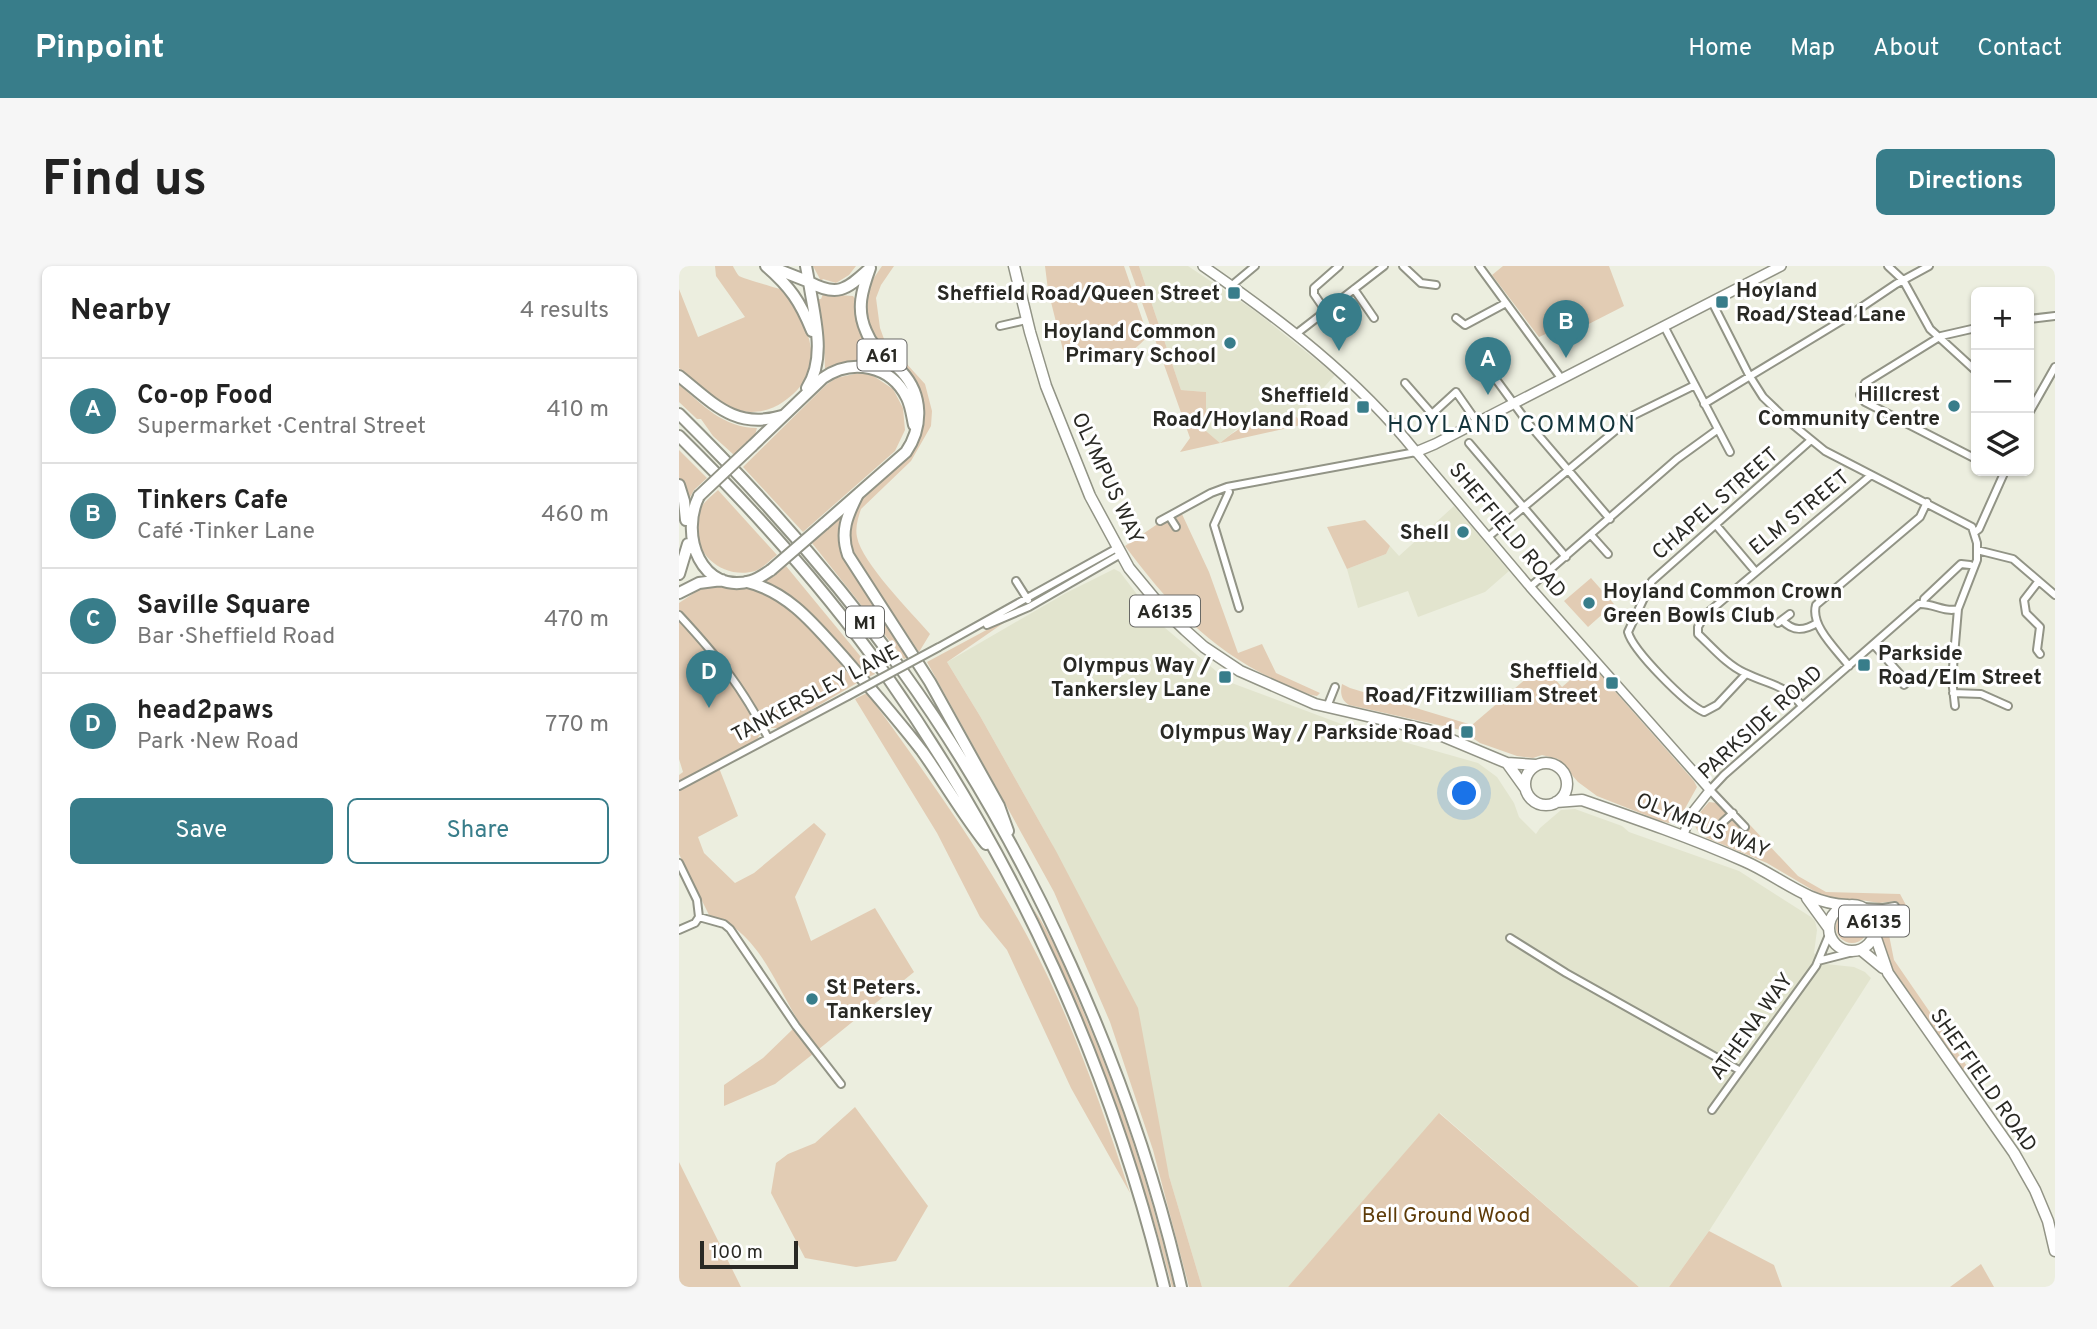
<!DOCTYPE html>
<html lang="en">
<head>
<meta charset="utf-8">
<style>
	body { margin:0; font-family:Overpass,sans-serif; background:#f6f6f6; color:#222 }
	.controls { position:absolute; right:21px; top:21px; display:grid; overflow:hidden; border-radius:10px; box-shadow:0 2px 5px #0004 }
	.controls button { width:63px; height:63px; display:grid; place-items:center; padding:0; border:0; border-bottom:2px solid #e0e0e0; background:#fff; color:#222; font:35px sans-serif }
	.scale { position:absolute; left:21px; bottom:18px; width:98px; box-sizing:border-box; padding-left:7px; border:4px solid #292924; border-top:0; font-size:19px; line-height:24px; white-space:nowrap; color:#292924; -webkit-text-stroke:5px #fff; paint-order:stroke }
	.you { position:absolute; left:786px; top:528px; width:24px; height:24px; margin:-18px; border:5px solid #fff; border-radius:50%; background:#1a73e8; box-shadow:0 0 0 10px #1a73e833 }
	.badge { display:grid; place-items:center; width:46px; height:46px; border-radius:50%; background:#387d8a; color:#fff; font-size:23px; font-weight:700 }
	.pin { position:absolute; translate:-50% -58px; filter:drop-shadow(0 2px 4px #0008) }
	.pin::after { content:''; position:absolute; top:37px; width:24px; height:21px; background:inherit; clip-path:polygon(0 0,100% 0,50% 100%) }
	.list { margin:0; padding:0; list-style:none }
	h2 { display:flex; justify-content:space-between; align-items:center; height:91px; margin:0; padding:0 28px; font-size:30px }
	h2 small { font-size:23px; font-weight:400; color:#767676 }
	.list li { display:grid; grid-template-columns:46px 1fr auto; gap:21px; align-items:center; box-sizing:border-box; height:105px; padding:0 28px; border-top:2px solid #e0e0e0 }
	.list b { display:block; font-size:26px; white-space:nowrap }
	.list p { margin:0; font-size:23px; white-space:nowrap; color:#767676 }
	.list em { font-size:23px; font-style:normal; color:#767676 }
	.actions { display:flex; gap:14px; padding:21px 28px }
	.actions a { flex:1; padding:16px 0; border:2px solid #387d8a; border-radius:10px; text-align:center; font-size:24px; color:#387d8a }
	.actions .main { background:#387d8a; color:#fff }
	.icon { flex:none; width:38px; height:38px; fill:none; stroke:currentColor; stroke-width:2; stroke-linecap:round; stroke-linejoin:round }
	.map { position:relative; flex:none; width:1376px; height:1021px; overflow:hidden; border-radius:10px }
	header { display:flex; align-items:center; gap:42px; box-sizing:border-box; height:98px; padding:0 35px; background:#387d8a; color:#fff }
	header strong { font-size:33px }
	nav { display:flex; gap:38px; margin-inline-start:auto; font-size:24px }
	.intro { display:flex; align-items:center; justify-content:space-between; box-sizing:border-box; height:168px; padding:0 42px }
	h1 { margin:0; font-size:49px }
	.button { padding:18px 32px; border-radius:10px; background:#387d8a; color:#fff; font-size:24px; font-weight:700 }
	main { display:flex; gap:42px; padding:0 42px }
	aside { flex:1; background:#fff; border-radius:10px; box-shadow:0 2px 5px #0004 }
	.map>svg:first-child { display:block }
	.built { fill:#e2e4ce }
	.green { fill:#e2ccb4 }
	.lines { fill:none; stroke-linecap:round; stroke-linejoin:round }
	.minor-casing { stroke:#929486; stroke-width:10 }
	.tertiary-casing { stroke:#929486; stroke-width:11 }
	.secondary-casing { stroke:#929486; stroke-width:12 }
	.primary-casing { stroke:#929486; stroke-width:13 }
	.trunk-casing { stroke:#929486; stroke-width:14 }
	.motorway-casing { stroke:#929486; stroke-width:14 }
	.minor { stroke:#fff; stroke-width:6 }
	.tertiary { stroke:#fff; stroke-width:8 }
	.secondary { stroke:#fff; stroke-width:9 }
	.primary { stroke:#fff; stroke-width:10 }
	.trunk { stroke:#fff; stroke-width:10 }
	.motorway { stroke:#fff; stroke-width:10 }
	.minor-bridge-casing { stroke:#929486; stroke-width:10; stroke-linecap:butt }
	.trunk-bridge-casing { stroke:#929486; stroke-width:14; stroke-linecap:butt }
	.minor-bridge { stroke:#fff; stroke-width:6 }
	.trunk-bridge { stroke:#fff; stroke-width:10 }
	.poi-dot { fill:#387d8a; stroke:#fff; stroke-width:2.5 }
	.labels { text-anchor:middle; stroke-width:6; stroke-linejoin:round; paint-order:stroke }
	.shield { fill:#fff; stroke:#696966; stroke-width:2 }
	.shield-label { font-size:19px; font-weight:bold; fill:#292924 }
	.poi-label { font-size:21px; font-weight:bold; fill:#292924; stroke:#fff; text-anchor:end }
	.street-label { font-size:21px; fill:#292924; stroke:#fff }
	.park-label { font-size:21px; fill:#5d3b08; stroke:#fff }
	.quarter-label { font-size:24px; letter-spacing:2px; fill:#13343b; stroke:#fff }
</style>
</head>
<body>
<header>
<strong>Pinpoint</strong>
<nav><a>Home</a><a>Map</a><a>About</a><a>Contact</a></nav>
</header>
<div class="intro"><h1>Find us</h1><a class="button">Directions</a></div>
<main>
<aside>
<h2>Nearby<small>4 results</small></h2>
<ul class="list">
<li><span class="badge">A</span><div><b>Co-op Food</b><p>Supermarket · Central Street</p></div><em>410 m</em></li>
<li><span class="badge">B</span><div><b>Tinkers Cafe</b><p>Café · Tinker Lane</p></div><em>460 m</em></li>
<li><span class="badge">C</span><div><b>Saville Square</b><p>Bar · Sheffield Road</p></div><em>470 m</em></li>
<li><span class="badge">D</span><div><b>head2paws</b><p>Park · New Road</p></div><em>770 m</em></li>
</ul>
<div class="actions"><a class="main">Save</a><a>Share</a></div>
</aside>
<div class="map">
<svg width="1376" height="1021" viewBox="0 0 1376 1021">
	<rect width="100%" height="100%" fill="#eceedf"/>
	<path class="built" d="M460,0H509L576,45L656,109L618,151L587,152L563,159L541,177L527,165V126L502,124Z
		M775,240L830,305L806,326L739,351L729,325L679,342L668,303L707,288L711,280L720,290Z
		M435,303L441,306L479,356L550,416L665,459L799,497L818,511L835,537L840,551L857,568L861,562L882,544L896,543L943,560L950,566L1060,605L1132,651L1136,655L1138,664L1135,687L1147,698L1175,701L1186,706L1192,712L1030,965L990,1021H960L761,847L609,1021H523L490,910L373,578L301,450L268,396L387,327Z"/>
	<path class="green" d="M36,0H54C54,1 59,9 60,10C63,12 106,25 110,25C130,67 151,103 104,136C93,144 77,148 63,145C40,139 18,116 0,102V23L19,71L66,51L37,10Z
		M134,0H177L170,9L157,17L144,13L142,15Z
		M203,0H215L202,19L197,32L201,62L205,73L246,118L253,145L252,160L232,195L182,243C179,252 176,262 178,271C183,297 232,346 251,368L240,386L184,302L177,299L167,270V263L184,229L235,181L240,171L244,150L209,88L193,70L186,47L188,22Z
		M366,0H445L469,70C454,87 433,100 409,97C401,96 391,88 384,84L369,24Z
		M450,0H460L502,124L527,126V165L541,177C572,152 579,153 618,151L622,159L501,186L511,172Z
		M824,0H930L945,40L894,66L889,58L860,71L813,9Z
		M144,28L174,30L177,34V45L213,102L210,106L167,97L146,104L145,75L137,33H142Z
		M180,107L193,109L214,123L224,142L226,164L216,185L124,266L64,201L147,119L157,112Z
		M0,118C23,139 45,162 78,162L76,169L55,189L34,170L22,153H18L0,136Z
		M0,184L28,212L15,224L9,235L0,212Z
		M39,224L98,289C91,294 84,302 76,305C40,315 5,280 21,244C24,236 33,230 39,224Z
		M502,246L530,306L559,387L583,378L597,407L641,427L638,430C627,429 614,421 603,417C533,386 491,340 446,280L483,255L491,257L495,263L499,261L497,250Z
		M164,247L160,273L163,287L229,391L225,393L133,277L145,267L143,263Z
		M686,254L711,280L707,288L668,303L648,261Z
		M107,300L196,408L188,412C157,377 126,331 80,316L90,308L94,311Z
		M912,312L935,338L909,361L885,335Z
		M51,319L83,324L99,332L138,367L140,374L178,417L101,462H88L84,456L79,459L82,467L77,475L0,518V509L4,506L0,493V337L24,321Z
		M339,347L268,396L301,450L377,585L459,742L490,910L523,1021H510L474,884L431,756L375,626L248,396Z
		M911,397L1015,515L1018,521L999,555L989,557L979,554L918,530L899,516L879,493L863,489L854,492L838,490L801,477L782,464L670,439C662,434 661,427 663,418L671,422L793,459L863,399L883,421Z
		M188,427C260,525 332,626 381,737C408,798 430,863 451,927L392,822L328,684L301,651L258,567L176,433Z
		M40,502L59,550L19,571L25,587L56,617L75,607L135,557L147,568L116,631L132,675L196,642L235,706L140,783C133,774 125,766 120,756C95,716 79,664 30,649L0,588V525Z
		M1030,536L1038,537L1047,545V549L1042,555L1055,554L1066,563L1071,559L1119,610L1147,626L1221,628L1228,641L1212,653L1209,664L1215,694L1288,800L1283,804L1209,703L1201,665L1208,650L1220,643L1217,635L1200,637L1182,634L1158,635L1142,629L1088,597L1028,572C1007,559 1017,551 1030,536Z
		M354,642C374,671 387,706 401,738C441,829 472,924 495,1021H493C459,890 412,765 354,642Z
		M1157 661a16 16 0 1 1 32 0a16 16 0 1 1-32 0Z
		M114,763L134,788L96,818L45,840V819L84,792Z
		M176,841L249,940L217,995L177,1001L126,992L92,927L97,897L109,888L136,877Z
		M760,847L960,1021H609Z
		M0,896L62,1021H0Z
		M1030,965L1095,999L1103,1021H990Z
		M1302,998L1315,1021H1271Z"/>
	<g class="lines">
		<g class="minor-casing">
			<path id="minor" d="M724,0L742,17L757,19
				M800,0L882,112
				M1209,0L1224,14L1251,63L1297,105
				M552,20L576,0
				M675,23L695,52
				M1033,36L1070,109L1084,131L1108,154L1146,185L1293,261L1298,277V294L1279,343L1273,413L1276,440
				M646,44L635,28V22L660,0
				M777,52L786,59L827,37
				M1350,53L1376,50
				M321,60L347,54
				M985,60L1051,186
				M1297,62L1262,70L1186,117L1181,129L1186,136L1297,193
				M617,68L705,0
				M802,93L849,157L931,253
				M726,117L753,148L777,126L798,156
				M1025,138L1162,55L1217,18L1250,0
				M1350,147L1376,101
				M790,177L887,291
				M548,221L550,226L535,259L560,342
				M490,250L497,261
				M481,255L532,227L548,221L737,186
				M1037,259L1076,305
				M1296,266L1300,263L1326,205
				M912,269L929,288
				M809,271L955,149L1016,119
				M1298,284L1334,293L1376,329
				M337,315L349,334
				M1359,316L1345,334L1347,347L1361,361L1358,384L1361,388
				M851,321L998,193L1038,164
				M1244,338L1245,333L1282,298L1291,299
				M0,349C38,390 64,422 89,472
				M1103,354C1114,366 1125,365 1138,357
				M1099,357L1111,348
				M308,359L350,341L442,288
				M1195,379L1228,416L1225,419
				M260,381L438,282
				M1170,400C1158,384 1131,360 1137,339L1241,251L1248,236
				M1067,408L1038,439L1025,446C1007,438 954,385 949,366L973,315L1132,174
				M1274,427L1302,428L1329,440
				M1123,440C1106,418 1090,419 1066,407C1048,399 1033,381 1019,368V361L1026,349L1191,210
				M648,441L656,421
				M0,520L169,430
				M1044,556L1054,547
				M1066,561L1031,524L1045,509L1240,338C1254,337 1266,347 1279,343
				M0,597L18,634L20,651
				M1183,641L1204,642L1216,640
				M20,651L45,658L51,663L117,760L162,818
				M1197,662L1210,643
				M0,664L16,657L20,651
				M831,672L887,707L1060,804
				M1139,695L1174,686
				M1033,844L1137,700L1150,669"/>
		</g>
		<g class="tertiary-casing">
			<path id="tertiary" d="M737,186L851,321L1031,524L1012,548L1004,570"/>
		</g>
		<g class="secondary-casing">
			<path id="secondary" d="M524,0C602,54 677,111 737,186L756,178L1102,0"/>
		</g>
		<g class="primary-casing">
			<path id="primary" d="M335,0L351,66L367,120L411,230L450,302L484,343L506,364L525,381L561,405L636,438L749,464L828,497L857,499
				M846 518a21 21 0 1 1 42 0a21 21 0 1 1-42 0Z
				M828,497L846,522
				M877,536L903,534C958,553 1013,572 1065,595C1100,610 1128,638 1168,639
				M1128,632L1149,661
				M1150 662a23 23 0 1 1 46 0a23 23 0 1 1-46 0Z
				M1196,669L1209,707L1335,887L1356,924L1369,955L1376,985
				M1182,684L1204,702"/>
		</g>
		<g class="trunk-casing">
			<path id="trunk" d="M87,0C111,21 121,35 133,65
				M127,0L130,16C158,31 167,24 189,4
				M95,2L128,15
				M128,122C148,91 135,50 130,16
				M73,180L144,112C173,92 212,99 228,132C232,140 233,150 235,159
				M20,230C0,270 23,329 72,315C79,313 86,308 92,304
				M145,258L227,186C244,161 244,129 223,106C210,92 194,84 187,65C177,43 183,24 191,2
				M0,308L9,278
				M0,327L20,317L43,314"/>
		</g>
		<g class="motorway-casing">
			<path id="motorway" d="M0,110C34,137 56,164 103,150
				M0,148C80,227 155,311 222,403C350,580 453,808 502,1021
				M0,170C75,244 146,323 207,409C337,594 432,802 485,1021
				M0,219L5,235L7,254
				M178,230C168,250 161,266 169,289L251,416L320,540L329,565
				M68,316C111,326 138,362 167,394C193,424 219,454 243,485C265,516 284,549 307,578"/>
		</g>
		<use href="#minor" class="minor"/>
		<use href="#tertiary" class="tertiary"/>
		<use href="#secondary" class="secondary"/>
		<use href="#primary" class="primary"/>
		<use href="#trunk" class="trunk"/>
		<use href="#motorway" class="motorway"/>
		<g class="minor-bridge-casing">
			<path id="minor-bridge" d="M169,430L260,381"/>
		</g>
		<g class="trunk-bridge-casing">
			<path id="trunk-bridge" d="M20,230L73,180
				M92,304L145,258"/>
		</g>
		<use href="#minor-bridge" class="minor-bridge"/>
		<use href="#trunk-bridge" class="trunk-bridge"/>
	</g>
	<g class="poi-dot">
		<rect x="548" y="20" width="14" height="14" rx="3.5"/>
		<rect x="1036" y="29" width="14" height="14" rx="3.5"/>
		<circle cx="551" cy="77" r="7"/>
		<circle cx="1275" cy="140" r="7"/>
		<rect x="677" y="134" width="14" height="14" rx="3.5"/>
		<circle cx="784" cy="266" r="7"/>
		<circle cx="910" cy="337" r="7"/>
		<rect x="1178" y="392" width="14" height="14" rx="3.5"/>
		<rect x="539" y="404" width="14" height="14" rx="3.5"/>
		<rect x="926" y="410" width="14" height="14" rx="3.5"/>
		<rect x="781" y="459" width="14" height="14" rx="3.5"/>
		<circle cx="133" cy="733" r="7"/>
	</g>
	<g class="labels">
		<g class="shield">
			<rect x="178.5" y="73.5" width="49" height="31" rx="5"/>
			<rect x="451" y="329.5" width="70" height="31" rx="5"/>
			<rect x="167" y="340.5" width="38" height="31" rx="5"/>
			<rect x="1160" y="639.5" width="70" height="31" rx="5"/>
		</g>
		<g class="shield-label">
			<text x="203" y="96">A61</text>
			<text x="486" y="352">A6135</text>
			<text x="186" y="363">M1</text>
			<text x="1195" y="662">A6135</text>
		</g>
		<g class="poi-label">
			<text x="1057" y="31" text-anchor="start">Hoyland<tspan x="1057" dy="24">Road/Stead Lane</tspan></text>
			<text x="541" y="34">Sheffield Road/Queen Street</text>
			<text x="537" y="72">Hoyland Common<tspan x="537" dy="24">Primary School</tspan></text>
			<text x="1261" y="135">Hillcrest<tspan x="1261" dy="24">Community Centre</tspan></text>
			<text x="670" y="136">Sheffield<tspan x="670" dy="24">Road/Hoyland Road</tspan></text>
			<text x="770" y="273">Shell</text>
			<text x="924" y="332" text-anchor="start">Hoyland Common Crown<tspan x="924" dy="24">Green Bowls Club</tspan></text>
			<text x="1199" y="394" text-anchor="start">Parkside<tspan x="1199" dy="24">Road/Elm Street</tspan></text>
			<text x="532" y="406">Olympus Way /<tspan x="532" dy="24">Tankersley Lane</tspan></text>
			<text x="919" y="412">Sheffield<tspan x="919" dy="24">Road/Fitzwilliam Street</tspan></text>
			<text x="774" y="473">Olympus Way / Parkside Road</text>
			<text x="147" y="728" text-anchor="start">St Peters.<tspan x="147" dy="24">Tankersley</tspan></text>
		</g>
		<g class="street-label">
			<text transform="translate(429 212) rotate(65)" y="7">OLYMPUS WAY</text>
			<text transform="translate(1036 237) rotate(-41)" y="7">CHAPEL STREET</text>
			<text transform="translate(1120 246) rotate(-39)" y="7">ELM STREET</text>
			<text transform="translate(829 264) rotate(50)" y="7">SHEFFIELD ROAD</text>
			<text transform="translate(136 427) rotate(-28)" y="7">TANKERSLEY LANE</text>
			<text transform="translate(1081 456) rotate(-42)" y="7">PARKSIDE ROAD</text>
			<text transform="translate(1024 559) rotate(22)" y="7">OLYMPUS WAY</text>
			<text transform="translate(1072 760) rotate(-54)" y="7">ATHENA WAY</text>
			<text transform="translate(1305 814) rotate(55)" y="7">SHEFFIELD ROAD</text>
		</g>
		<g class="park-label">
			<text x="767" y="956">Bell Ground Wood</text>
		</g>
		<g class="quarter-label">
			<text x="833" y="166">HOYLAND COMMON</text>
		</g>
	</g>
</svg>
<div class="controls">
<button>+</button>
<button>−</button>
<button><svg class="icon" aria-label="layers" viewBox="0 0 24 24"><path d="M12 4l9 5-9 5-9-5zM3 14l9 5 9-5"/></svg></button>
</div>
<div class="scale">100 m</div>
<div class="you"></div>
<div class="pin badge" style="left:809px;top:129px">A</div>
<div class="pin badge" style="left:887px;top:92px">B</div>
<div class="pin badge" style="left:660px;top:85px">C</div>
<div class="pin badge" style="left:30px;top:442px">D</div>
</div>
</main>
</body>
</html>
